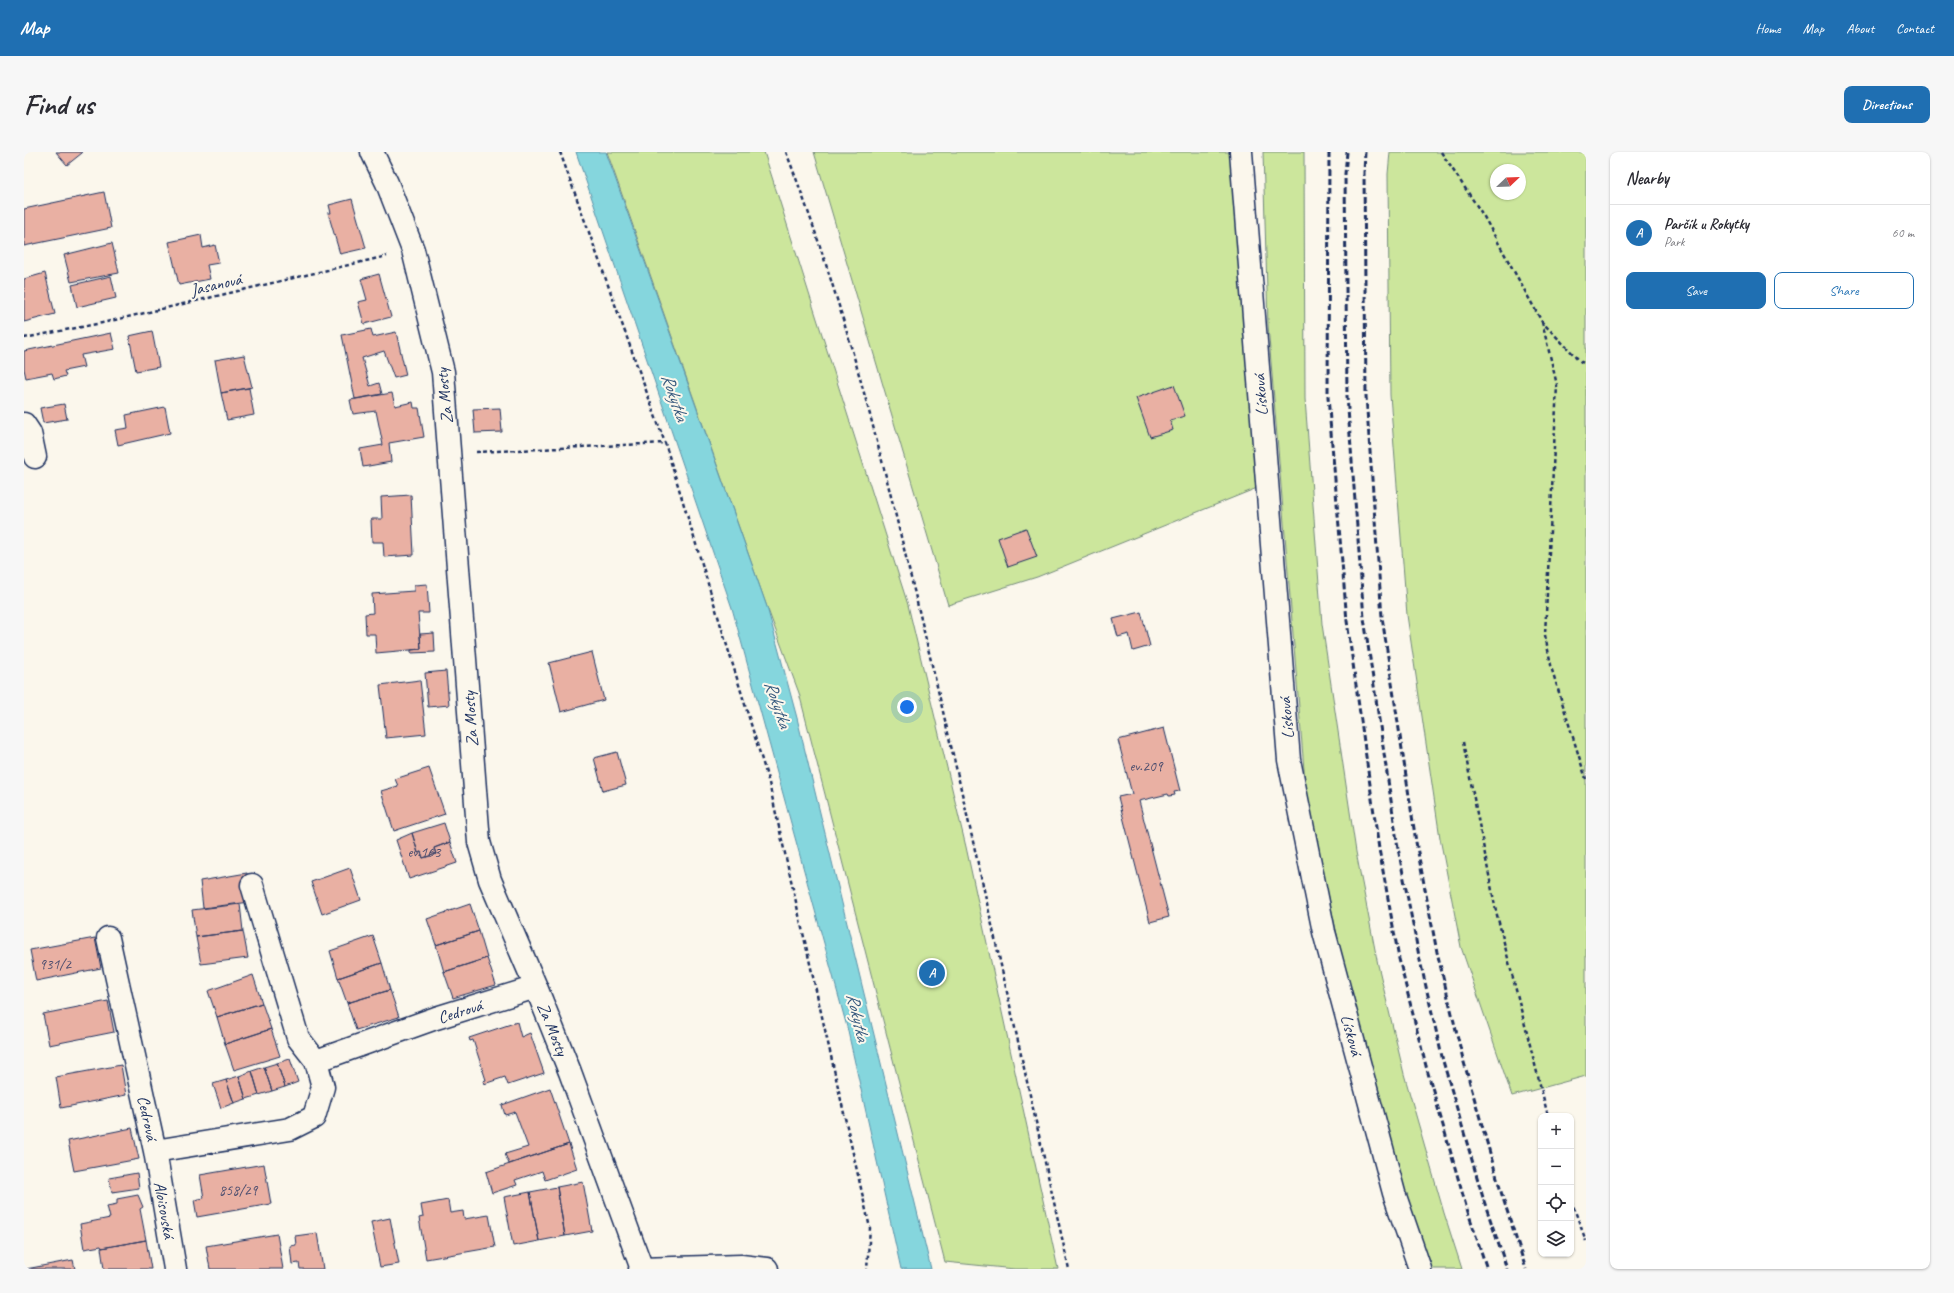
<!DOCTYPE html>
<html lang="en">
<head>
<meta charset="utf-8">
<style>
	body { margin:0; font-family:Caveat,sans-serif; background:#f7f7f7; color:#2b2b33 }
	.controls { position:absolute; right:12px; bottom:12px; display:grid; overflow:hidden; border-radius:8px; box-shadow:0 1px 3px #0004 }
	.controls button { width:36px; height:36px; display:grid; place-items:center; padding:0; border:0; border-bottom:1px solid #e1e1e2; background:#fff; color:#2b2b33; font:20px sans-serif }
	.compass { position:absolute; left:1466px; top:12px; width:36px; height:36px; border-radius:50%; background:#fff; box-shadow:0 1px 3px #0004; rotate:67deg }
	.you { position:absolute; left:883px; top:555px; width:14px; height:14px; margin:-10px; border:3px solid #fff; border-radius:50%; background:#1a73e8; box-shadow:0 0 0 6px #1a73e833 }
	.badge { display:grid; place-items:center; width:26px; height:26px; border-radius:50%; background:#1f6fb2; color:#fff; font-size:13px; font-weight:700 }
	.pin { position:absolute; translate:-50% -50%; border:2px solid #fff; box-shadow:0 1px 4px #0006 }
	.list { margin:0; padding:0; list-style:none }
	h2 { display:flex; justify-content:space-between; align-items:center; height:52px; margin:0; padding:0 16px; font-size:17px }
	h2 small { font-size:13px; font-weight:400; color:#7c7c81 }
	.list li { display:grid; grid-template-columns:26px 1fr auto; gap:12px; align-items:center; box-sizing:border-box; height:56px; padding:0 16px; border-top:1px solid #e1e1e2 }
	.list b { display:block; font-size:15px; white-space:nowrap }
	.list p { margin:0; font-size:13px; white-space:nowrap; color:#7c7c81 }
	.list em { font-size:13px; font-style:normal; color:#7c7c81 }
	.actions { display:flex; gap:8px; padding:12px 16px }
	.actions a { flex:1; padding:9px 0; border:1px solid #1f6fb2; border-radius:8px; text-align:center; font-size:14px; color:#1f6fb2 }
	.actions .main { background:#1f6fb2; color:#fff }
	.icon { flex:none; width:22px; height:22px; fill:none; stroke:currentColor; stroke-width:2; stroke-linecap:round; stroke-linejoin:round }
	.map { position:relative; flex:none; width:1562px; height:1117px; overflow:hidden; border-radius:8px }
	header { display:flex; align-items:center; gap:24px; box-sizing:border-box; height:56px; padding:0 20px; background:#1f6fb2; color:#fff }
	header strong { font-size:19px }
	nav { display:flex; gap:22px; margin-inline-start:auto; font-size:14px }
	.intro { display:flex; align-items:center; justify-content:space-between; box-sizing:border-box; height:96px; padding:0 24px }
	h1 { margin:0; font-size:28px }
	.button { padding:10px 18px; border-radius:8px; background:#1f6fb2; color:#fff; font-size:14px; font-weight:700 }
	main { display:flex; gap:24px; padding:0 24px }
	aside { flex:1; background:#fff; border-radius:8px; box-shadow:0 1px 3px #0004 }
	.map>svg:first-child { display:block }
	.green { fill:#cce69c; stroke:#748a7d; fill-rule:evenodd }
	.water { fill:#85d6dd; stroke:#5b93aa }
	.building { fill:#e9b0a3; stroke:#1b2f5e }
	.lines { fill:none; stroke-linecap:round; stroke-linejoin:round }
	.minor-casing { stroke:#1b2f5e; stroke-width:25 }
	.path { stroke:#1b2f5e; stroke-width:2.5; stroke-dasharray:4 3; stroke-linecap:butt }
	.minor { stroke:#fbf7ec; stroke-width:22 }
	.rail { stroke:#1b2f5e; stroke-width:3; stroke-dasharray:6 3; stroke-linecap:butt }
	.labels { text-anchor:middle; stroke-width:4; stroke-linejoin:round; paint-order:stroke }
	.number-label { font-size:15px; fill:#4e4f6f }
	.street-label { font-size:17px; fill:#1b2f5e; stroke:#fbf7ec }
	.water-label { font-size:18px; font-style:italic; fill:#36597e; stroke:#fbf7ec }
</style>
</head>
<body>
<header>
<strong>Map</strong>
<nav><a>Home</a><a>Map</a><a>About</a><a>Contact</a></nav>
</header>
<div class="intro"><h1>Find us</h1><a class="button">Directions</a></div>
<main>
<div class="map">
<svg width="1562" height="1117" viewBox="0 0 1562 1117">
	<rect width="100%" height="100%" fill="#fbf7ec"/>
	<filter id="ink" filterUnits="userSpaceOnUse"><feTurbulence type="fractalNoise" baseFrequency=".025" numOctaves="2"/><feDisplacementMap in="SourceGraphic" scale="8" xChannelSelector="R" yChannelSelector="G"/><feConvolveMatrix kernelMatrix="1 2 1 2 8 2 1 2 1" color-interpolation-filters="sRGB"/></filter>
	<g filter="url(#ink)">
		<path class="green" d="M583,0H740L884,453L942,695L1034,1117H991L921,1110L775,541L743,455Z
			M790,0H1206L1238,334L1013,425L924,453Z
			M1239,0H1280L1281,247L1298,472L1332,700L1354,813L1380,922L1420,1061L1438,1117H1396L1370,1041L1282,642L1244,173Z
			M1366,0H1562V924L1488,944L1437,795L1416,686L1383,463L1366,243L1364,22ZM1472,18H1496V42H1472Z"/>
		<path class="water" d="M552,0H582L743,455L773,566L907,1117H877L823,875L708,456Z"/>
		<path class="building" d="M32,0H57L58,1L43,13Z
			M80,40L87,76L0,94V57Z
			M328,47L342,96L316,102L304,61H307L305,53Z
			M177,83L179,96L191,93L195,111L183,113L186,127L155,133L145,90Z
			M88,91L95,121L47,130L40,103Z
			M21,121L31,162L0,170V127Z
			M355,122L367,165L340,172L334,150L343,148L337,127Z
			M87,124L92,146L53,155L48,133Z
			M347,177L349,185L372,180L382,223L370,226L360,199L338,206L346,234L355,231L358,242L331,247L318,183Z
			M128,179L135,215L112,219L105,184Z
			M87,181L91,197L57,203L60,215L40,219L42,224L30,227L28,221L2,226L0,217V199Z
			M220,203L228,235L197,241L191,208Z
			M1150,233L1161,264L1146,268L1149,278L1126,285L1112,246Z
			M225,236L230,263L203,268L197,241Z
			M368,241L371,254L389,250L390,256H395L400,285L365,291L367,310L339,315L336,297L359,293L352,259L329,262L326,248Z
			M40,252L43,267L19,271L16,256Z
			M141,255L146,281L94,293L91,278L104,276L102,263Z
			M476,256L478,280L451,281L449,257Z
			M387,343L390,403L360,405L359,390H348L347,367H358L357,345Z
			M1002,376L1013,405L984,415L974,386Z
			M403,432L405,461H394L397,497L352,501L351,482H342L341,462L349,461L348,442L390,439V433Z
			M1117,460L1126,494L1109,499L1105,482L1094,485L1089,467Z
			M410,481L411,500L387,501V498L397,497L396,482Z
			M568,500L580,548L537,560L525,511Z
			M422,519L425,553L404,555L401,521Z
			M396,528L402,582L362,586L356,533Z
			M1140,576L1156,639L1150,640L1151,643L1145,644L1144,642L1115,649L1145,765L1126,770L1094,645L1108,642L1094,588Z
			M593,600L602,633L579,639L570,606Z
			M405,616L421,662L370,679L357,639L374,634L371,627Z
			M420,671L426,690L410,696L412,702L399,706L397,700L394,701L388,681Z
			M388,681L394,701L397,700L399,706L412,702L410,696L426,690L433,711L385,727L372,688Z
			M326,716L337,748L298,762L287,730Z
			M223,721L226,750L179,756L176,729Z
			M216,752L219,779L172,785L168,758Z
			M446,752L455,779L412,793L403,767Z
			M219,779L224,806L177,812L172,785Z
			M455,779L463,806L420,820L412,793Z
			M349,784L358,811L314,826L306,799Z
			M71,786L77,816L12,829L6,798Z
			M463,806L472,833L429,846L420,820Z
			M358,811L366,838L323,851L314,826Z
			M229,823L238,851L193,865L184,839Z
			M366,838L375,865L332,878L323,851Z
			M84,849L90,880L25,893L19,862Z
			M238,851L247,877L201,892L193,865Z
			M493,870L497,885L506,881L520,921L484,933L481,925L460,932L459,929L462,928L449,888L446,889L445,886Z
			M247,877L256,904L210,918L201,892Z
			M266,907L274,930L261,935L253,911Z
			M253,911L261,935L248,939L240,915Z
			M97,913L102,943L37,956L32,925Z
			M240,915L248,939L235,943L228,919Z
			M228,919L235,943L222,947L215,924Z
			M215,924L222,947L210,951L202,928Z
			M202,928L210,951L197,956L189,932Z
			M526,936L545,992L485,1012L481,1002L504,995L491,960L481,963L478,953Z
			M108,976L115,1007L50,1019L44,989Z
			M545,992L553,1017L521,1028L518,1019L491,1028L493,1033L468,1041L462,1020Z
			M240,1012L247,1052L173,1065L170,1048L180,1046L176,1023Z
			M113,1021L115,1036L88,1040L85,1026Z
			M559,1030L568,1079L541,1084L533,1035Z
			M533,1035L541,1084L515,1089L506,1040Z
			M506,1040L515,1089L489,1094L480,1045Z
			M114,1043L119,1055L116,1057L122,1088L78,1096L77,1094L60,1097L56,1072L86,1066L83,1054L93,1052V1047Z
			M424,1048L426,1061L439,1059L440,1067L465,1063L471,1095L402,1107L395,1066L399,1065L397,1053Z
			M366,1066L375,1112L356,1115L347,1070Z
			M293,1081L299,1117H276L275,1111L268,1112L266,1094L272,1093L271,1084Z
			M253,1082L259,1117H186L182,1094Z
			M122,1088L127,1117H80L77,1096Z
			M49,1108L51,1117H2Z"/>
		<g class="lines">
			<g class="minor-casing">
				<path id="minor" d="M348,0L363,31L389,98L419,220L455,690L466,728L512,835L546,920L618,1117
					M1217,0L1265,608L1300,780L1370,1041L1396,1117
					M0,272L6,281L11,305
					M228,733L274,886L292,909
					M84,786L131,999L151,1117
					M131,999L266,977L290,965L299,935L292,909L412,866L512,835
					M616,1117L717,1114L743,1117"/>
			</g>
			<path class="path" d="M536,0L641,291L745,631L846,1076L843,1117
				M762,0C821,151 859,310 897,467C949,683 996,900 1045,1117
				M1417,0L1459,63L1518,170L1557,210L1562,211
				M1518,170L1533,233L1521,483L1528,518L1562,627
				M0,186L78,171L363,104
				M452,300L641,291
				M1439,590L1472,759L1524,964
				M1547,1048L1562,1089"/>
			<use href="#minor" class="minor"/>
			<path class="rail" d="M1305,0L1304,245L1323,469L1355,697L1375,807L1402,914L1442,1054L1463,1117
				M1323,0L1321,22L1323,244L1340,466L1374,696L1395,804L1419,909L1460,1049L1483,1117
				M1341,0L1340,21L1342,244L1358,465L1392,690L1413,800L1439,907L1478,1043L1502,1117"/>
		</g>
	</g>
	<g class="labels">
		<g class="number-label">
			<text x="1122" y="619">ev.209</text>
			<text x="400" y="705">ev.163</text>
			<text x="31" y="817">931/2</text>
			<text x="214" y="1043">858/29</text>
		</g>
		<g class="street-label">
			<text transform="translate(192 132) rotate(-13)" y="6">Jasanová</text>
			<text transform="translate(1236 243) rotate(-94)" y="6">Lísková</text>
			<text transform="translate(420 244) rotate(-96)" y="6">Za Mosty</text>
			<text transform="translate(1262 566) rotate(-95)" y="6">Lísková</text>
			<text transform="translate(446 567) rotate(-94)" y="6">Za Mosty</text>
			<text transform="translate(436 859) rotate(-17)" y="6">Cedrová</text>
			<text transform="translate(529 877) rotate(68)" y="6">Za Mosty</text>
			<text transform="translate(1328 883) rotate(75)" y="6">Lísková</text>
			<text transform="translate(124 966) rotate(78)" y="6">Cedrová</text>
			<text transform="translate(141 1058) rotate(80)" y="6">Aloisovská</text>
		</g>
		<g class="water-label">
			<text transform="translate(651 245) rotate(71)" y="6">Rokytka</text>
			<text transform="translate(754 552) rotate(71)" y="6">Rokytka</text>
			<text transform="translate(834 865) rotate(77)" y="6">Rokytka</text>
		</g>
	</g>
</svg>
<div class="controls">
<button>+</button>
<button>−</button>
<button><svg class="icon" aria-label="locate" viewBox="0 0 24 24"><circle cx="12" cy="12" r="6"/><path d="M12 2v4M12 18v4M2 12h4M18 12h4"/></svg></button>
<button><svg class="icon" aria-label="layers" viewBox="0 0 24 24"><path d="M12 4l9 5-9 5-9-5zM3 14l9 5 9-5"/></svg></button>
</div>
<svg class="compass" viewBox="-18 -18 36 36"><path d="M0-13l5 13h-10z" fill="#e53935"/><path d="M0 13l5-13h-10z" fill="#7c7c81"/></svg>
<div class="you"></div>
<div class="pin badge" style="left:908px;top:821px">A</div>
</div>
<aside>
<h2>Nearby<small></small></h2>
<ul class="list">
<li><span class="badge">A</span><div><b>Parčík u Rokytky</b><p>Park</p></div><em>60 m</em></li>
</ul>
<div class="actions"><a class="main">Save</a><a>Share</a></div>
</aside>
</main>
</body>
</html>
